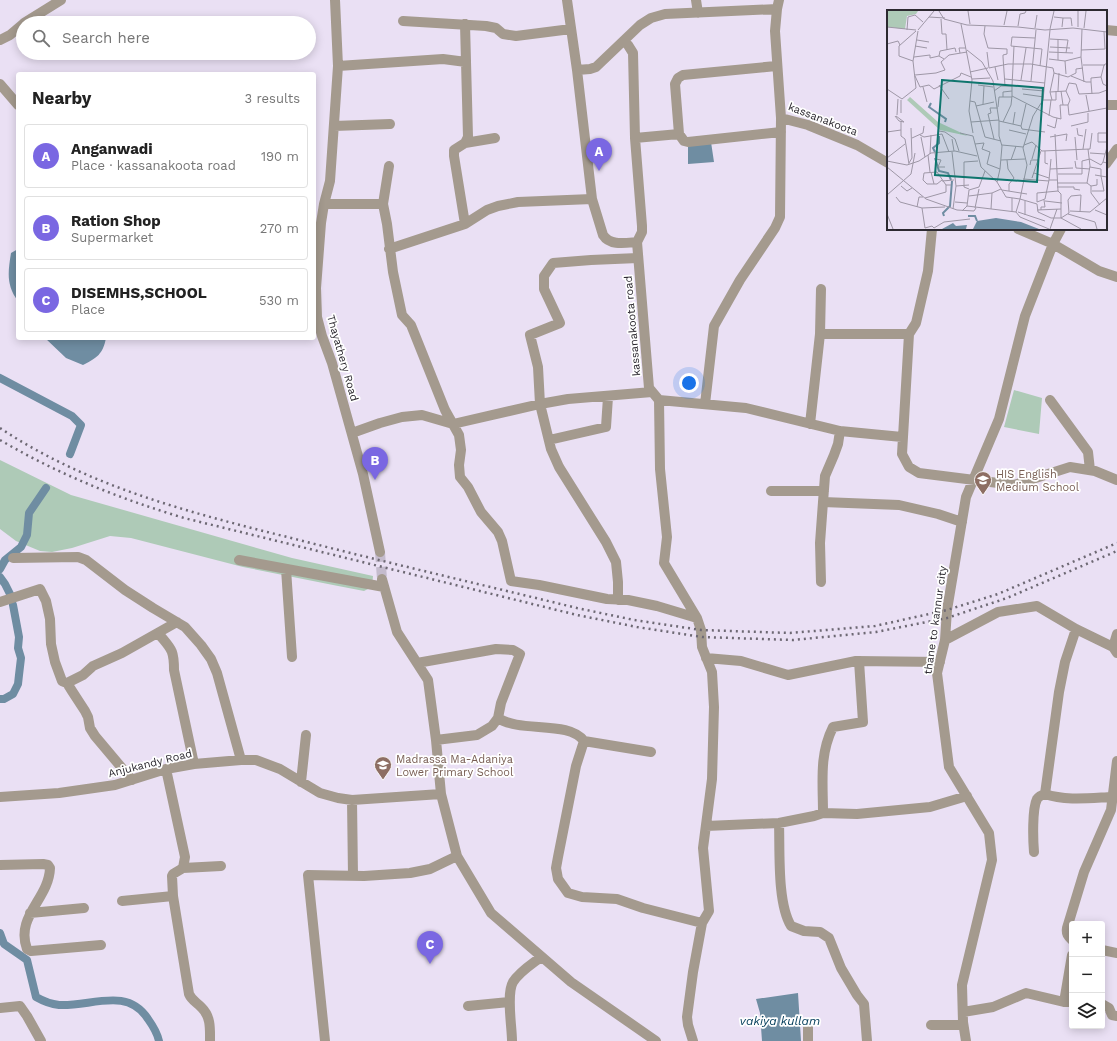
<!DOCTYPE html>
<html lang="en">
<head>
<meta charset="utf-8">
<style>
	body { margin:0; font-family:"Work Sans",sans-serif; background:#f6f6f6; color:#222 }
	.controls { position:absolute; right:12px; bottom:12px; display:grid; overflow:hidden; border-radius:4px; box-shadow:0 2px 10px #0003 }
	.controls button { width:36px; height:36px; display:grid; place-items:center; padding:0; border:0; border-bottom:1px solid #e0e0e0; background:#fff; color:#222; font:20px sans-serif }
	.you { position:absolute; left:689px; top:383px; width:14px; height:14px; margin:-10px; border:3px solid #fff; border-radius:50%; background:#1a73e8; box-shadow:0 0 0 6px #1a73e833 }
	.badge { display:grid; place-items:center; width:26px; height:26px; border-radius:50%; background:#7a67e2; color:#fff; font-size:13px; font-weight:700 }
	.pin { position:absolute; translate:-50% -33px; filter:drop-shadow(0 1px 2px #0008) }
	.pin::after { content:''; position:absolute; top:21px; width:14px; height:12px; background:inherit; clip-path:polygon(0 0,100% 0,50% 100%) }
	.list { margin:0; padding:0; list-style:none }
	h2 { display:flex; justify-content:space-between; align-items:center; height:52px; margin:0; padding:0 16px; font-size:17px }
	h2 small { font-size:13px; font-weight:400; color:#767676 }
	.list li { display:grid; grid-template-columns:26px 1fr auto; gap:12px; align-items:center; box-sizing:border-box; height:64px; margin:0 8px 8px; padding:0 8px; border:1px solid #e0e0e0; border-radius:4px }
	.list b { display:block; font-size:15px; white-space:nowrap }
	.list p { margin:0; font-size:13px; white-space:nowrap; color:#767676 }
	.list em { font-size:13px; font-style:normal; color:#767676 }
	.icon { flex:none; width:22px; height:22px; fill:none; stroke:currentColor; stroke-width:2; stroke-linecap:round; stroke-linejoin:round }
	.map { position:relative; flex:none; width:1117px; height:1041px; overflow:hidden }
	.search { position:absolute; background:#fff; box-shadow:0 2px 10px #0003; left:16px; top:16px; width:300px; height:44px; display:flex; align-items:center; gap:10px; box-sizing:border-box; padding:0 14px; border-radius:22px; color:#767676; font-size:15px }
	.panel { position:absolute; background:#fff; box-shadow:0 2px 10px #0003; left:16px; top:72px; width:300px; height:268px; border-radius:4px }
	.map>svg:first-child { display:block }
	.green { fill:#aecab7 }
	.water { fill:#6f8da2 }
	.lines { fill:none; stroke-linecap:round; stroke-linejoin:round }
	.canal { stroke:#6f8da2; stroke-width:8 }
	.minor-tunnel { stroke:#c4bbcd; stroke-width:10; stroke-dasharray:10 5; stroke-linecap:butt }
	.minor { stroke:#a49a8e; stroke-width:10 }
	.rail { stroke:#6d6873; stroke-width:2.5; stroke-dasharray:2 4; stroke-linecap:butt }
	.labels { text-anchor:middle; stroke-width:3.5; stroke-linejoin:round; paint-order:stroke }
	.street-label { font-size:11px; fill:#2c2930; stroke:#fff }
	.education-label { font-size:11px; fill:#785e54; stroke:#fff; text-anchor:start }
	.water-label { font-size:12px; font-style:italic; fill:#003b59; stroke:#fff }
	.inset-river { fill:none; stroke:#6f8da2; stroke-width:2 }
	.inset-road { fill:none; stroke:#9e97a6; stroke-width:1 }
	.view { fill:#0f766e; fill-opacity:0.15; stroke:#0f766e; stroke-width:2 }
	.inset-edge { fill:none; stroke:#2c2930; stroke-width:2 }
</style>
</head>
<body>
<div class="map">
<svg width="1117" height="1041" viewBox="0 0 1117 1041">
	<rect width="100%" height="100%" fill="#eae0f4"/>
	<path class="green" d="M1014,390L1042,398L1039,434L1004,427Z
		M0,460L71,495L292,558L373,576L372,587L364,591L333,585L243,567L131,538L110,536L72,548L52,552L40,551L16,541L0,529Z"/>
	<path class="water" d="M711,142L714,162L688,164V146Z
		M18,249V301C6,285 8,272 11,253Z
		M45,338H106C103,354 97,358 83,365L66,358Z
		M798,993L801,1041H762L760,1013L756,999Z"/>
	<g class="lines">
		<path class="canal" d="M0,378L72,416L81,425L70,454
			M0,569L5,560L21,547L27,535L29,513L46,488
			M0,577L5,584L11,596
			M0,699H4L13,694L18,684L19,675L21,658L18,648L19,637L13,605
			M0,933L4,944L27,960L36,997C43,1001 50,1004 59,1005C90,1007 127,986 148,1019C153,1026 157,1032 159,1041"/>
		<path class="minor-tunnel" d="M380,552L382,579"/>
		<path class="minor" d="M335,0L338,66L330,181L324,204L321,223L316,288L317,317L322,336L332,363L363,474L380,552
			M567,0L577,70L592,199L603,235C610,246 625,243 637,242L649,388L659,400L746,408L840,431L902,437
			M696,0L698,13
			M777,9L775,31L781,118L808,125L857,145L888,163
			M403,21L486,26L496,28L503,34L516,36L571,29
			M24,23L61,0
			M1106,30L1117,31
			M0,40L10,35L23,24
			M624,41L628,45L633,53L635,138
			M338,66L443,59L466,62
			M776,66L683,75L678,78L675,84L679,134L684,141L688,142L781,132
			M577,70L590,69L596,67L640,25L651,18L665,14L777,9L779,0
			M0,84L18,105
			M1106,105H1117
			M334,126L390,124
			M465,143L495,138
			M1106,164L1117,149
			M324,204H383L387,224L393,272L402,315L411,325L445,410L459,435L461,450L459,465L460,477L468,487L481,512L498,532L502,541L511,581L539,585L607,599L628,600L657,606L697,618
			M383,204L389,166
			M465,224L454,156V150L465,143L468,137L465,24
			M932,229L928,271L916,323L909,334L902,454L909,467L919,473L1014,485L1070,467L1095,471L1117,480
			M1018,229L1053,244L1099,271L1117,277
			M637,242L642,232V226L635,138L679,134
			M389,249L465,224L487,210L498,206L518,202L592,199
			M820,334H909
			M659,400L660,469L667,537L664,563L697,618L701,630L702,647L712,672L714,707L712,779L703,848L709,911L702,923
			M1050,400L1088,452L1090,470
			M705,404L714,326L740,280L775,228L780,217L781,118
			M810,424L820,334L821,289
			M840,431L838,444L834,455L825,476L823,502L899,505L938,514L962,522
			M352,433L380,423L402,417L422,415L453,424L540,404L568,399L652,392
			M549,440L606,427L608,397
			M771,491H824
			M13,558L78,557L86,560L125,590L153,608L185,627L201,645L211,659L217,673L241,760
			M239,560L384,587
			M286,569L292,657
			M382,579L397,632L428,680L436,740L441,794L457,856L491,913L571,982L656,1041
			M821,582L820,543L823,502
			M618,600V582L616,562L606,542L559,467L551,449L540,404L538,367L530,335L560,323L544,289V276L553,263L591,260L638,258
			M0,602L40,589L46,601L50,619L51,644L55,662L62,681L67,683L72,691L85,711L88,717L90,728L95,736L132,780
			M158,633C171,649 174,649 174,670L194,764
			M945,640L998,612L1037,606L1076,629L1113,647L1117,653
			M1113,647L1117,634
			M706,658L741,661L788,675L856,661L940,662
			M417,663L496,649L513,650L520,654L501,703L498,718C520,733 569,720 584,741L576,766L558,857L556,868L558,879L568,893L582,897L617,899L643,908L702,923L693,972L687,1017L688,1025L693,1041
			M67,683L83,675L93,666L122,653L177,622
			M436,740L477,735L492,726L498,718
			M584,741L651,752
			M166,769L185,857L183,868
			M301,782L306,735
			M1045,794L1059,692L1065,662L1076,629
			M0,797L59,793L115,785L166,769L194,764L241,760H256L280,769L320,793L338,798L352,800L441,794
			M352,800L353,876
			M823,813C823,782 819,755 833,727L863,722L859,661
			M779,823C780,851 777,903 791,926L804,931L820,932L829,938L841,968L857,995L864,1004L867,1041
			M706,826L779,823L814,816L823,813L857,814L930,807L967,796
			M1034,852C1033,840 1032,809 1037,799C1039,796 1041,795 1045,794C1065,801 1090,798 1112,797
			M0,865L43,864L48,865L50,868C49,899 15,916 27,949L31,951L101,945
			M122,901L173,896
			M30,913L84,908
			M1072,940C1068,936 1066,934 1067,928L1084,872L1111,810L1117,761
			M1102,950L1117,953
			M1064,1002L1072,955
			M1102,1004L1109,1008L1112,1015L1117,1016
			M468,1006L509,1002
			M0,1008L20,1006L27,1016L41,1041
			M963,1012L993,1007L1026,993L1064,1002H1072
			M931,1025H963
			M808,1027V1041
			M210,1041C210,1029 211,1017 202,1008C197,1002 192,1001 189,994L173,896L172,876L173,874L183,868L221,866
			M325,1041L308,875L364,876L410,873L430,869L457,856
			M512,1041C512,1026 506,994 513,982C520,971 532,964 541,957
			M966,1041L963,1022L962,985L992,860L989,833L949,767L937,673L945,640L947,610L966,497L999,419L1025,316L1053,244L1061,229"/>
		<path class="rail" d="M0,428C93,490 200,515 307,542C397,565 487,586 577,608L634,620L701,630L790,633L875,626L947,610L998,594L1117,543
			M0,440C60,475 118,498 184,518L577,615L637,627L702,637L793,640L876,632L947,618L1007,598L1117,551"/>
	</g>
	<defs>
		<g id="school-pin" transform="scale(0.9)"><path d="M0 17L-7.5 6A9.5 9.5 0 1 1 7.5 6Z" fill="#8d6e63" stroke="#fff"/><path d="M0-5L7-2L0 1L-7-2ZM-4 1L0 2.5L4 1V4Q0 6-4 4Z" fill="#fff"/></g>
	</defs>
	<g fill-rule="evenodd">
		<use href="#school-pin" x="983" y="480"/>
		<use href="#school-pin" x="383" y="765"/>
	</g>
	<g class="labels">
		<g class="street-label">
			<text transform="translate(823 119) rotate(21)" y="4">kassanakoota</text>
			<text transform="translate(632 326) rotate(-95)" y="4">kassanakoota road</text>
			<text transform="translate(343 358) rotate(74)" y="4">Thayathery Road</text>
			<text transform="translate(935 620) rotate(-82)" y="4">thane to kannur city</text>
			<text transform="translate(150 763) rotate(-14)" y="4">Anjukandy Road</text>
		</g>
		<g class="education-label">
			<text x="996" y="478">HIS English<tspan x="996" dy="13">Medium School</tspan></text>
			<text x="396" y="763">Madrassa Ma-Adaniya<tspan x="396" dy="13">Lower Primary School</tspan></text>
		</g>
		<g class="water-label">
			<text x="780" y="1025">vakiya kullam</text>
		</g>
	</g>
	<g transform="translate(887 10)">
		<rect width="220" height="220" fill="#eae0f4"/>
		<path d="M0,1H31L29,4L20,6L18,19L0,17ZM23,87L51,112L81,126L53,120L20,90Z" fill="#aecab7"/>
		<path d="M109,208L134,212L152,219H86L90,211ZM66,213L69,216L80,215L79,219H55Z" fill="#6f8da2"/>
		<path class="inset-river" d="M44,93L42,97L59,109L58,112M48,142L46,138L52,133V126M48,148L52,161L61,163L64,170M57,206L56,203L63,196L65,171M81,206H88L90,211"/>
		<path class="inset-road" d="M52,1L57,9L80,15L131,17L158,20L186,18L220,22M81,1L83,14M191,1V17M42,7L58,8M167,7L176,8L175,17M176,8H184L185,16M54,9L55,24H59L60,40M74,14L85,70L82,101L86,123M117,15L120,1M98,16L97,24L101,38L120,39V44L116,45V47L118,76M131,16L133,4L138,3L139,1M0,17L29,20M148,18L150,5M197,18L199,1M163,19L167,1M20,20L21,7L28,5L36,12M31,20L47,1M148,28L125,27L124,36L155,39L153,56M163,29L181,30L179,43M30,30L42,32M0,34L11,31L13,35M28,36L40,38M163,37L183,38M80,40L95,52L106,71L112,111L134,116L135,119L158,122M194,40L218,39L217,21M100,42L102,58L121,54H144L166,58L167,63L181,67L189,63V59L196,58M162,42L186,43M73,43L72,38H79M52,46L53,41L68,38L69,42M27,47L43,45V48L52,46L57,49M194,47L197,72M162,49L178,51L194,47L195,19M171,50V29M26,51L12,46V36L29,21M178,51L179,64M220,53L217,55L214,67L216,74L220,76M196,55H218M108,57L111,70M83,62L101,58M28,65L49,63L58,60L54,52L62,45L80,42M28,66L33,77L42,75L47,79L73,66L74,63L84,67M184,66L199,72H204V68L214,67M85,69L103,68M118,69L158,73M134,70L139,38M144,71L149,20M204,72L205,84M52,75L62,89M91,75L106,77M125,76V86L166,107L174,109L173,95H181L182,105L220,98M36,77L40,92M0,79L15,89L29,78L26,51L31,21M135,79L157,81M107,81L114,76H125L127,36M125,81L116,82V87H125M171,81L172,63M174,81L176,95M179,81L183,90L181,95M163,82L179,81L182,73L189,74L192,84L212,83L220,80M136,84L157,87M199,85L202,101M14,90V103M156,90H169V81M165,90L163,82L167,63M83,91L88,92L98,127L114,131M96,94L97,76M89,96L107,92M111,97L112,87H116M10,105L11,89M8,106L12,111L17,112L9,106M162,106L164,90M14,111V126L18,129L22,154M112,111V126L115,136L113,159M84,112L112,110M116,112L124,95L125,86M126,114L128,102M160,115L168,118L170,108M134,116L139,94M184,116L201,112V103M190,118L191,125L196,126M122,120L139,124M52,121L58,122L68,129L72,141M0,122L14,120M73,123L86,126M220,123H211V132H220M33,125L37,127L55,124L62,142M86,126L94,157L110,172L119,187L133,189L140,155L136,138L146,106L156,90L163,20M34,127L38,147M163,127L180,124L179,131M188,127L190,150M25,128L36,123L37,116M65,129L67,141M107,129L101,104L104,103L103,98H111M88,134L97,133L95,139L103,142L100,154L113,159L110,172M115,135L136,137M137,135L145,132L155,141L203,139L205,123M196,139L199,119M201,139L203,156L200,173L204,176V183L213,195M158,141V153L161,154M65,142L69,176M48,143L49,149L54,150L51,157H58M203,143L218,144M43,144L44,125M41,145L43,162M0,148L18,134M145,149L149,135M114,150L138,149M120,150L121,159L127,168L122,174V181M124,150L129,136M0,151L20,155L32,151L44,143L68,141L90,146M188,151L189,158L203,159M216,152L220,137M22,153L25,148L24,118M143,155L144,150H151M0,157L39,189L70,200L87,201L89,198M203,157L214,159V166L220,167M163,159L186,158M44,162L47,174M147,163L162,168M171,164H195V151L203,149L214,155L216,152L220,153M145,168L154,141M136,169L162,171M55,170L50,174H40L36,170L37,163L50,162L59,175M162,170L164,149M55,171L67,170M170,173H200M14,176L20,181L25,178M204,176L210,175V169M170,177H187V179L193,180M82,179L77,177V152L91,151M115,180L140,184M171,181L174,184V208M205,181H217L214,166L208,165M0,185L24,164L28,143M82,186L105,183L114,179M9,187L13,192L35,198L58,197M38,188L59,182V175H64M125,188V201M138,191V205M158,191L175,193M68,192L80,193M150,192V183L171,181L168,124M150,192L158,189L162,170H170M80,196L82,180L92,177L98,161M30,197L32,187H36M35,198L38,218L45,216M88,198L92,179M66,199L69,176L82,175M104,199L105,183M150,200L174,199M154,200V197H158L157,190M208,200L220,205M75,201L80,196L129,202L133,189L150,194L151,202L164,208H174L194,219M183,201L203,202L220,188M129,202L133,207L162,219M131,202L158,211M0,204L6,219M181,204L208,212L210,219M174,208L182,203L181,190L184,186L194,185L193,202M45,216L47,218L57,212L83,209M163,219L170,199"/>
		<path class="view" d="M55,70L156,78L150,172L48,165Z"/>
		<rect width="220" height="220" class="inset-edge"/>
	</g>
</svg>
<div class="controls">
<button>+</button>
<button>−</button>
<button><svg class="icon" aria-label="layers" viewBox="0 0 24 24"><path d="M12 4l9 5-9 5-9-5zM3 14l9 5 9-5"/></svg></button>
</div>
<div class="you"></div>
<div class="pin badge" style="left:599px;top:171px">A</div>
<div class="pin badge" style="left:375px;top:480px">B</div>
<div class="pin badge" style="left:430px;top:964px">C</div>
<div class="search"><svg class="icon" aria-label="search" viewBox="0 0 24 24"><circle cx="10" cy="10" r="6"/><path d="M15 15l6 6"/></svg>Search here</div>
<section class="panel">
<h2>Nearby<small>3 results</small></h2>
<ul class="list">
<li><span class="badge">A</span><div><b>Anganwadi</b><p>Place · kassanakoota road</p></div><em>190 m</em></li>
<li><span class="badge">B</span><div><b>Ration Shop</b><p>Supermarket</p></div><em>270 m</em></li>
<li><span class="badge">C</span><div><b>DISEMHS,SCHOOL</b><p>Place</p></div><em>530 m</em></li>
</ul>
</section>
</div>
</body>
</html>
